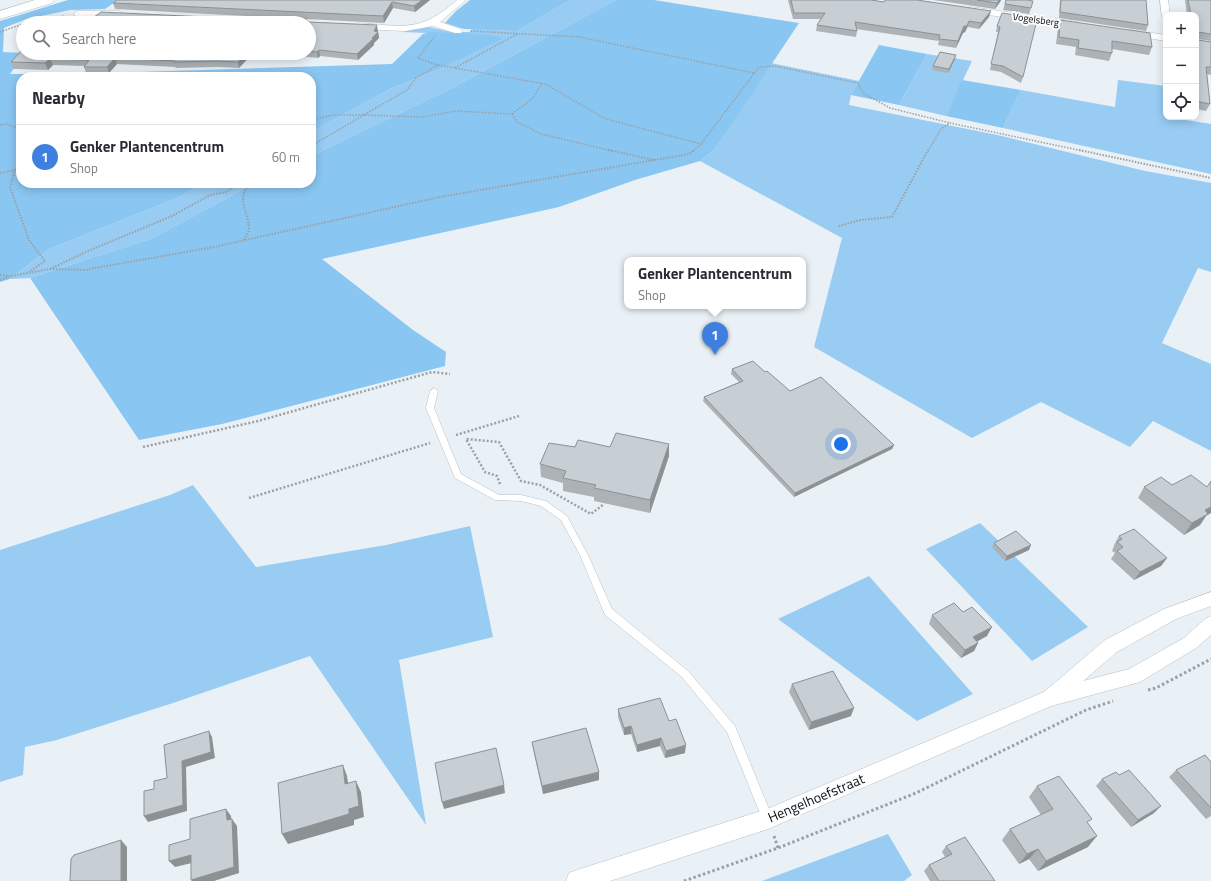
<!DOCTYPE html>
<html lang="en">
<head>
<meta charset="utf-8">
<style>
	body { margin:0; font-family:"Titillium Web",sans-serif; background:#f2f2f3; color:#2b2b33 }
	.controls { position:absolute; right:12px; top:12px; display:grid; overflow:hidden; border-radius:8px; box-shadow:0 2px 10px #0003 }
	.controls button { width:36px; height:36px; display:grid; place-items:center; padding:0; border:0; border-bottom:1px solid #e1e1e2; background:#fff; color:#2b2b33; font:20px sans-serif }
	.you { position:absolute; left:841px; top:444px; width:14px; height:14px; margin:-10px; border:3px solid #fff; border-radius:50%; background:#1a73e8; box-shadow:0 0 0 6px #1a73e833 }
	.badge { display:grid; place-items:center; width:26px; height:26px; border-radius:50%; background:#b02112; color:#fff; font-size:13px; font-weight:700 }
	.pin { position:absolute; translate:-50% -33px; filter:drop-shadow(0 1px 2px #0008) }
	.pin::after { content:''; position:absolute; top:21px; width:14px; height:12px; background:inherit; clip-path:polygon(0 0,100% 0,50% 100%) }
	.popup { position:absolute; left:624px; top:257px; width:182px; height:52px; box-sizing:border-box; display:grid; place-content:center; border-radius:8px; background:#fff; filter:drop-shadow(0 1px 3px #0005); font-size:13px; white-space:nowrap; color:#7c7c81 }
	.popup b { font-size:15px; color:#2b2b33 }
	.popup::after { content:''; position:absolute; left:50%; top:100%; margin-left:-8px; border:8px solid transparent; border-top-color:#fff }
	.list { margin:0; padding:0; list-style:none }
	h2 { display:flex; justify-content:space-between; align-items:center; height:52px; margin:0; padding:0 16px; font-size:17px }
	h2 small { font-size:13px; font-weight:400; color:#7c7c81 }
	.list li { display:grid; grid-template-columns:26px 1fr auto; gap:12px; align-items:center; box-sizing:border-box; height:64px; padding:0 16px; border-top:1px solid #e1e1e2 }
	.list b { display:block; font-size:15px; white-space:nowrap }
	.list p { margin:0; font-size:13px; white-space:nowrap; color:#7c7c81 }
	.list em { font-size:13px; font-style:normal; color:#7c7c81 }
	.icon { flex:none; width:22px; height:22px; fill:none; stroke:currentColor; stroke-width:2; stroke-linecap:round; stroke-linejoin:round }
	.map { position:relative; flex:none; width:1211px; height:881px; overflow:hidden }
	.search { position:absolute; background:#fff; box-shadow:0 2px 10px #0003; left:16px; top:16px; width:300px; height:44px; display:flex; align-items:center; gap:10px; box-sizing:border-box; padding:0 14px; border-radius:22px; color:#7c7c81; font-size:15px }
	.panel { position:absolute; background:#fff; box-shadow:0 2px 10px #0003; left:16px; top:72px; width:300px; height:116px; border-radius:16px }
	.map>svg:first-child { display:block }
	.green { fill:#98ccf2 }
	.forest { fill:#8ac6f2 }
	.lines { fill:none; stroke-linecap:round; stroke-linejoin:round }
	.lane-casing { stroke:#b9c0c5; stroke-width:1 }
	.street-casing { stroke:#b9c0c5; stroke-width:1 }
	.highway-casing { stroke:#b9c0c5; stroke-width:1 }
	.path-far3 { stroke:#9aa0a4; stroke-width:1.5; stroke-dasharray:1.5 1.5; stroke-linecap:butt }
	.path-far2 { stroke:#9aa0a4; stroke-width:2; stroke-dasharray:1.5 1.5; stroke-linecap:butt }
	.path-far1 { stroke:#9aa0a4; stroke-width:2.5; stroke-dasharray:2 2; stroke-linecap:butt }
	.path { stroke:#9aa0a4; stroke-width:3; stroke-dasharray:2.5 2.5; stroke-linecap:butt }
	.lane { fill:#fff; fill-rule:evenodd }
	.street { fill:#fff; fill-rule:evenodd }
	.highway { fill:#fff; fill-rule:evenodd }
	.wall { fill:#acb2b6 }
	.shaded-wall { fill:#8c9194 }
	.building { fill:#c8cfd4; stroke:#8c9194 }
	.labels { text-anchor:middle; stroke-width:4; stroke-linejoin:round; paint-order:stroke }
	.far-street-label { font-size:10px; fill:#0b0e0f; stroke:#fcfdfe }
	.near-street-label { font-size:14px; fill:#0b0e0f; stroke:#fcfdfe }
</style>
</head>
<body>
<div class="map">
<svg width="1211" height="881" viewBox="0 0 1211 881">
	<rect width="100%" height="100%" fill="#eaf1f6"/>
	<path class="green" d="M570,0H616L452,88L311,156V132L390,89L432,72L497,36L402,32L429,27L451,32H469L472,29L517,31Z
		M927,54L972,61L946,116L899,105Z
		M771,63L859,81L851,95L849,105L1002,136L1145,171L1211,183V272L1198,268L1162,343L1211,364V451L1153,421L1130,447L1041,402L972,438L814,347L842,238L700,161L715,149Z
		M1118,80L1166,86V117L1211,124V174L1003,128L1021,90L1115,107Z
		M204,183H255L153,238L30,278L10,279L49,249L175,199Z
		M193,485L256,567L386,545L470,526L493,637L399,660L426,825L310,656L173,703L57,740L25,747L23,775L0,782V550L170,495Z
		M980,523L1088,627L1032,661L926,549Z
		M869,576L973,694L917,721L778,619Z
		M888,834L912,875L904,881H762Z"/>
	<path class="forest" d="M68,0H118L105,9L70,10L26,19L4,28L3,52L25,53L10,74H76L392,64L423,34L431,32L490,35L497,36L502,39L432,72L390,89L311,132V77H21V183H204L175,199L49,249L10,279L0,282V21Z
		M470,0H570L517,31L464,29L445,23L456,11Z
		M616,0H654L799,23L715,149L700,161L635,180L559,207L322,259L413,330L446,352L445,366L222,424L139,440L30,278L153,238L255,183H311V156L452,88Z
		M879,45L927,54L899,105L851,95Z
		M962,80L1021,90L1003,128L946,116Z"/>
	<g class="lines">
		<g class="lane-casing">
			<path id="lane" d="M434,388L438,391L434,408L461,474L499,495H521L546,501L567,516L588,555L612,609L688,671L735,726L773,819L772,823L768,824L764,823L727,732L682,677L605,615L580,555L561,520L541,506L521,501L495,500L455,478L426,408L430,391Z"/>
		</g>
		<g class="street-casing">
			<path id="street" d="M457,0H466L440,22L461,29L462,31L461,33H455L433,26L405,31L358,29L354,26L358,23C404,26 420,33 457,0Z
				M1160,0H1168L1170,15H1166V20L1162,17Z
				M971,7L1078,22L1082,25L1078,28L968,12L967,10L968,8Z
				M78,11H119L123,14L119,17L75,16L74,14L75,12Z
				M1131,30L1166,35V41L1128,35L1127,33L1128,31Z
				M1211,592V606L1176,619L1117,652L1083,681L1129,669L1184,638L1205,619L1211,616V635L1196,648L1140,682L1051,706L768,829L610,881H566L569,873L577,870L767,809L1044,692L1105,640L1164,609Z"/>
		</g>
		<g class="highway-casing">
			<path id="highway" d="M35,0H54L52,3L0,19V11Z"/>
		</g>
		<path class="path-far3" d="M27,23L65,16
			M471,31L579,37L754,73
			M0,32L23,24
			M438,65L545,84L606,119L701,144
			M455,68L517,34
			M512,114L533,98L542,83
			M311,120L333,115H364L407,90L416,78L438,65L418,58L435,36
			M0,125L6,124L21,129
			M311,146L364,115L422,117L456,111L512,114L517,122L541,134L613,151
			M693,151L701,144L759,67L774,66L858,83L863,93L890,108L950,123
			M928,151L941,129L950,123L1083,151"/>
		<path class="path-far2" d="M609,150L654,160
			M1079,150L1211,178
			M21,162L15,170L10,187L29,240L45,261L29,272
			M0,173L21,169
			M839,226L860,220L892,217L928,150
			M244,240C246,236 249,232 249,228C248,209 237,204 248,183
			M50,269L84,270L214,247L440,197L689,154L694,150
			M0,275L9,276
			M0,280L11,276L50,269L88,251L172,216L210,195L226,192L241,183"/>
		<path class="path-far1" d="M456,435L519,416
			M143,447L258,421L432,372L450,374
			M500,484L497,476L485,472L466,439L499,442L521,481L540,485L591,514L604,504
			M249,498L430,443"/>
		<path class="path" d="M1148,690L1156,688L1211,659
			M774,836L778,848
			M684,881L778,848L916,793L1086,710L1113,701"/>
		<use href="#lane" class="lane"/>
		<use href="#street" class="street"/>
		<use href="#highway" class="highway"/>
	</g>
	<path class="wall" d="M117,0H430L415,12L393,8L384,23L306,19L308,22L378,31V32L379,38L374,43V45L358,60L320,56L318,58L270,53H309V23L248,19H303L115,9L113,3Z
		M788,0H871L989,17L979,29L968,27L965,32L963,33L956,48L938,45L939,41L856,29L857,31L856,37L816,31L817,25L821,19H793Z
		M933,0H1001L1000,2L995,9Z
		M1006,0L1031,8L1029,14L1003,10Z
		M1060,0H1146L1148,25L1146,31L1059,18Z
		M1185,0H1211V41L1198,39V40L1211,42V75L1207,74L1210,104L1206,111L1196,109V15H1187Z
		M1060,20L1152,47L1149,55L1112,49V53L1109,61L1075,55L1076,47L1056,44L1058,27Z
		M1028,23L1023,77L1021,83L1001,72L990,70L998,32H996L997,26Z
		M23,53H253L239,68L219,67L176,68L175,67L117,64L109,73H86L84,67V66L53,65L48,70L14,69L11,62Z
		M955,59L948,73L932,70L933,66Z
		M732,369L765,372L790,391L894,445L892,449L794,497L703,401L704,397L739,382L731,374Z
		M669,444V456L650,513L594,501V497L563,491V483L541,477L540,464L575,447H610Z
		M1144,487L1206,516L1200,525L1184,535L1138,498Z
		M1119,536L1167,558L1161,566L1134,580L1111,559L1115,553L1112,551L1114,546V545Z
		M994,543L1029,550L1005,561L992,547Z
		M932,615L987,636L977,641L978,643L974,651L961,658L929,624Z
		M792,684L851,716L809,730L789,692Z
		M618,709L669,721L685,753L665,758L660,746L637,752L631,734L624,735L618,717Z
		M532,742L599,772V780L543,794L533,749Z
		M1211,762V816L1206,819L1169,777L1176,770Z
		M1102,779L1154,813L1131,827L1096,786Z
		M1037,786L1088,824V847L1038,871L1029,859L1019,864L1002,840L1010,829L1041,815L1029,797Z
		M946,846L995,881H930L924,871L929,865L945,857L942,852Z"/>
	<path class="shaded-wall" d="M422,0H430L415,12L414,6Z
		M999,0H1001L1000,2L995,9L997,3Z
		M392,2L393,8L384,23L383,16Z
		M991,11L989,17L979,29L981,23Z
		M969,21L965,32L963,33L956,48L958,41L964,26Z
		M377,25L379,38L374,43V45L358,60L357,54L372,38L374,31Z
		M319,50L320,56L318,58L317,52Z
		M246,53H253L239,68L238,62Z
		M956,55L955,59L948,73L949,69Z
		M115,58L117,64L109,73L107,67Z
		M50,59L53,65L48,70L45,63Z
		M669,444V456L650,513V500Z
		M894,445L892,449L794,497L795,493Z
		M1211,507V513L1206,516L1200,525L1184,535L1192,523L1205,510Z
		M1031,545L1029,550L1005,561L1007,556Z
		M1167,558L1161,566L1134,580L1140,572Z
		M992,627L987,636L969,646L973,637Z
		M978,643L974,651L961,658L965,650Z
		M854,708L851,716L809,730L811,722Z
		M631,726V734L624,735V728Z
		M209,731L212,737L215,758L186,767L187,811L148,822L144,816L182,761Z
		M661,738L660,746L637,752V745Z
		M686,745L685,753L665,758L666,751Z
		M343,765L347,776L350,795L345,784Z
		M599,772V780L543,794L542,786Z
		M356,781L361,792L364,817L354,820V825L288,844L282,834L349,809Z
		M504,785L505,793L444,809L442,802Z
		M1161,806L1154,813L1131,827L1138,820Z
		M226,809L231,816L232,827L227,820Z
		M232,819L237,826L239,873L214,881H192L191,880Z
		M1097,836L1088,847L1038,871L1046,861Z
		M121,840L127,847V881H121Z
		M1038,849L1029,859L1019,864L1027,854Z
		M191,855L196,862L175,867L169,861Z"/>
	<path class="building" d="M117,0H422L414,6L392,2L383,16L113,3Z
		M791,0H871L884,2L885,0H917L991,11L981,23L969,21L967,26H964L958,41L939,39L940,35L855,22L857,31L817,25L825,13H794Z
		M977,0H999L997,3Z
		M1006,0H1027L1033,1L1031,8L1005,4Z
		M1061,0H1146L1148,25L1060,12Z
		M1188,0H1211V34L1198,32V40L1211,42V67H1206L1210,104L1196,101V45H1197L1196,40V15H1191Z
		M101,12L248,19H306L308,22L377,25L374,31L378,32L372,38L373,39L357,54L319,50L317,52L309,51V23H86Z
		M1002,13L1029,17L1028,23L1036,24L1023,77L1003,66L991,64L1000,27L997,26Z
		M1060,20L1150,33L1152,47L1112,41V53L1078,48L1079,40L1059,37Z
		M23,49V53H246L238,62L217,61L174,62L175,61L115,58L107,67H84L89,60L50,59L45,63L11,62Z
		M940,52L956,55L949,69L933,66Z
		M753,361L765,372L767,371L790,391L821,377L894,445L795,493L704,397L743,381L732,369Z
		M616,433L669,444L650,500L594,488L596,485L563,478L566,471L540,464L549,443L575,447L578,440L610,447Z
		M1191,475L1207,487L1211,481V507L1205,510L1208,514L1192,523L1144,487L1161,477L1172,485Z
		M1134,529L1167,558L1140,572L1117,551L1123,547L1117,542L1122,539L1119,536Z
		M1016,531L1031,545L1007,556L994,543Z
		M954,603L963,612L972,607L992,627L973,637L978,643L965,650L932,615Z
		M833,671L854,708L811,722L792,684Z
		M660,698L669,721L676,719L686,745L666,751L661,738L637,745L631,726L624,728L618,709Z
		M586,728L599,772L542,786L532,742Z
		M209,731L211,752L182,761L183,805L144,816V791L154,789V781L167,778L164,745Z
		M496,748L504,785L442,802L435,763Z
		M1205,755L1211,762V808L1176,770Z
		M343,765L345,784L356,781L359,806L349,809V814L282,834L278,783Z
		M1129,770L1161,806L1138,820L1102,779L1116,772L1119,775Z
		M1059,776L1092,819L1087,822L1097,836L1046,861L1038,849L1027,854L1010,829L1053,809L1037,786Z
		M226,809L227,820L232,819L234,867L191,880V855L169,861V845L190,839V819Z
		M965,837L995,881H939L929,865L952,854L946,846Z
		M121,840V881H70L71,859L74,855Z"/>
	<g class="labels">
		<g class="far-street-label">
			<text transform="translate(1036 19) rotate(8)" y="4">Vogelsberg</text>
		</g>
		<g class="near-street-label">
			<text transform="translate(816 798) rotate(-23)" y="5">Hengelhoefstraat</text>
		</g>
	</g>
</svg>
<div class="controls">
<button>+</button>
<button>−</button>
<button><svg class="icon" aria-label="locate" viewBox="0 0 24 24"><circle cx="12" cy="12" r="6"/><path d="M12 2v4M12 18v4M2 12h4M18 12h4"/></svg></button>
</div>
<div class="you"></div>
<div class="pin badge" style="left:715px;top:355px;background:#3f7fe0">1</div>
<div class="popup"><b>Genker Plantencentrum</b>Shop</div>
<div class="search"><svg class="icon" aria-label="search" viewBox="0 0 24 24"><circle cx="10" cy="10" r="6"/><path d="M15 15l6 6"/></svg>Search here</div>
<section class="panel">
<h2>Nearby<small></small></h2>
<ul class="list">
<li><span class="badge" style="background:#3f7fe0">1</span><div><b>Genker Plantencentrum</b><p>Shop</p></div><em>60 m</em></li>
</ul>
</section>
</div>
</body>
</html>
